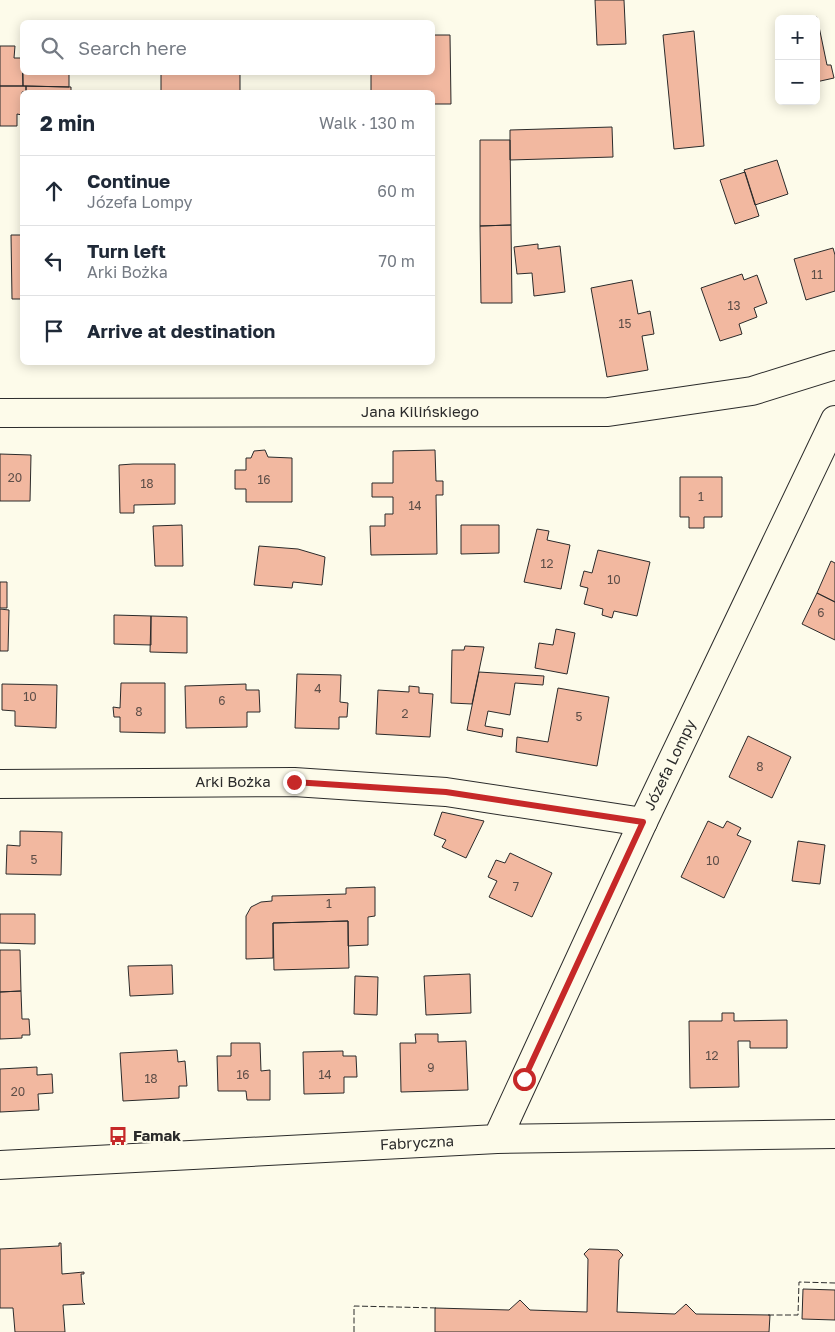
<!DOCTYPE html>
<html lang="en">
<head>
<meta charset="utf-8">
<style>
	body { margin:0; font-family:"Golos Text",sans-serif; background:#f2f2f3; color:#1f2937 }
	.controls { position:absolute; right:15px; top:15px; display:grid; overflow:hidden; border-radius:8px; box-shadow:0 2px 12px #0003 }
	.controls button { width:45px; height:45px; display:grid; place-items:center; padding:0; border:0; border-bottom:1px solid #e0e1e3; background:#fff; color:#1f2937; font:25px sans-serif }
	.stop { position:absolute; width:15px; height:15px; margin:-11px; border:4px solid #c62828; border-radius:50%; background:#fff }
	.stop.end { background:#c62828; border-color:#fff; box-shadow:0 1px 5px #0008 }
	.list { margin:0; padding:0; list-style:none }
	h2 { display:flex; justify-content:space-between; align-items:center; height:65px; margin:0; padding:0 20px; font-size:21px }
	h2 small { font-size:16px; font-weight:400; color:#747a83 }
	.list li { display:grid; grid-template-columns:32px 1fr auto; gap:15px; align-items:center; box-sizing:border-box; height:70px; padding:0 20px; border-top:1px solid #e0e1e3 }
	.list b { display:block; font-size:19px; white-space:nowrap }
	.list p { margin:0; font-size:16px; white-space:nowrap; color:#747a83 }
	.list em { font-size:16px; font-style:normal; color:#747a83 }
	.icon { flex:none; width:28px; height:28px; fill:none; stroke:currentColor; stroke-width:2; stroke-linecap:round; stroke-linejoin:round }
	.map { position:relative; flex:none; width:835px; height:1332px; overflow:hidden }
	.search { position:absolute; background:#fff; box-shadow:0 2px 12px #0003; left:20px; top:20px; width:415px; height:55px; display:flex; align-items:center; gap:12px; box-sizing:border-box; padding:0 18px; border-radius:8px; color:#747a83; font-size:19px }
	.panel { position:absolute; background:#fff; box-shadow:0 2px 12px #0003; left:20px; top:90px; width:415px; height:275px; border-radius:8px }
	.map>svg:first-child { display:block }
	.building { fill:#f2b8a0; stroke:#2b2b2b }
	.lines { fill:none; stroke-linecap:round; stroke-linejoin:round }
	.minor-casing { stroke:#2b2b2b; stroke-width:30 }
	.tertiary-casing { stroke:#2b2b2b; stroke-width:30 }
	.minor { stroke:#fdfbea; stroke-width:28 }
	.tertiary { stroke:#fdfbea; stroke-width:28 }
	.fence { stroke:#2b2b2b; stroke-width:1; stroke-dasharray:6 2.5; stroke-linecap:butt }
	.route { stroke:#c62828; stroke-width:6 }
	.labels { text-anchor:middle; stroke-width:4; stroke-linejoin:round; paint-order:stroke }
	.number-label { font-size:12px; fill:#5d4e48 }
	.street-label { font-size:15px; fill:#2b2b2b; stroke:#fdfbea }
	.poi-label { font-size:15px; font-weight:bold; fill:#2b2b2b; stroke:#fdfbea; text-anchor:start }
</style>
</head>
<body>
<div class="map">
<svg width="835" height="1332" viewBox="0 0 835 1332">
	<rect width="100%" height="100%" fill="#fdfbea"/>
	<path class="building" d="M595,0H624L626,44L597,45Z
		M817,17L827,65H831L834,78L816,82V19H810Z
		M694,31L704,146L674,149L663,35Z
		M432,35H450L451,104H432V92H371V72H432Z
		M0,46H15L14,58H22L23,86H0Z
		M23,72H69V87L23,86Z
		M161,72H240V92H161Z
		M0,86H26V92H22V115L17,114V126H0Z
		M26,86L71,87V92H26Z
		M612,127L613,157L510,160V130Z
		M480,140H510L511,225L480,226Z
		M777,160L788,194L755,205L744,170Z
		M745,172L759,216L735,224L720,180Z
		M511,225L512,303H481L480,226Z
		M11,235H22V299H12Z
		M538,244V249L560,246L565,292L534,296L532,273L517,274L514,247Z
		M833,248L835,255V291L806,300L794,259Z
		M742,274L744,280L757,275L767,303L754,308L757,317L739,324L742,334L720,341L701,288Z
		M632,280L638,314L650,311L654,334L642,336L648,370L607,377L591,288Z
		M265,450L268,457L292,458V502H246V489H235V470H246V458H251L254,451Z
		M435,450L436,481H443V495H436L437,554L371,555L370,526H385V514H393V497H372V483H393V451Z
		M0,454L31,455L30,501H0Z
		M133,464H175V504L134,505V513H120L119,465Z
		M680,477H722V517H704V528H689V517H680Z
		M182,525L183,566H155L153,526Z
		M461,525H499V553L461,554Z
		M537,529L549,531L547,540L570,545L561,589L524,582Z
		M259,546L298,549L325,557L322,585L293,582L292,588L254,585Z
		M598,550L650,562L637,616L614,611L612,618L602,615L603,609L584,604L588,588L580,586L584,571L592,573Z
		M831,561L835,563V602L817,593Z
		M0,582H7V608H0Z
		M817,593L835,602V640L802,624Z
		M0,609L9,610L8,651H0Z
		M114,615L151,616V645L114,644Z
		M151,616L187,617V653L150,652Z
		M556,629L575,633L567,674L535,668L539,643L553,645Z
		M465,646L484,647L472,704L451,703L452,650H464Z
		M479,672L544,676L543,685L515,683L510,715L488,711L485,726L503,729L502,737L467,730Z
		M297,674L341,675L340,702L348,703L347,717H339V729L295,728Z
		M121,683H165V733L120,732V717H114L113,707L120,708Z
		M2,684L57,685L56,728L15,726V711L2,710Z
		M246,684V690H259L260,712H247V727L186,728L185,686Z
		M409,686L419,687V693L433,694L430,737L376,734L378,690L409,692Z
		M558,688L609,697L597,766L516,752L517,737L548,742Z
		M748,736L791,757L772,798L729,777Z
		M442,812L484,821L466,858L442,847L446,840L434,835Z
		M708,821L723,828L727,821L741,828L737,835L751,841L724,898L681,877Z
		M20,831L62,832L61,875L6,874L7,845L20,846Z
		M798,841L825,845L820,884L792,881Z
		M510,853L552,873L532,917L489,897L497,881L488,877L496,860L505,863Z
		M375,887V916L368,917V945L348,946V921L273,923V958L246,959V916L251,907L261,902L272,901V896L346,894V888Z
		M0,914H35V944L0,943Z
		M348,921L349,968L274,970L273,923Z
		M0,950H20L21,991L0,992Z
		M172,965L173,994L130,996L128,966Z
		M470,974L471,1013L426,1015L424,976Z
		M355,976L378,977L377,1015L354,1014Z
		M21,991L22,1019H29L30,1035H22V1038L0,1039V992Z
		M722,1013H734V1021L787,1020V1048H750V1041H738L739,1087L690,1088L689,1021H722Z
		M415,1034H438V1042L466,1041L468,1090L401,1092L400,1043H416Z
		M231,1043H260L261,1071L270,1070V1100H247L246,1091H218L217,1056H231Z
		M177,1050L178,1062L185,1061L187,1086H179V1098L123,1101L120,1053Z
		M343,1051V1056H356L357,1077H344V1093L304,1094L303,1052Z
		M37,1067V1075L52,1074L53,1093L38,1094L39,1110L0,1112V1069Z
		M59,1243H61L62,1274L84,1272V1274H81L83,1302L85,1304L63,1305L65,1332H15L13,1308H0V1249L59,1246Z
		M589,1249L618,1250L623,1255L619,1260L617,1312L675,1314L686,1304L696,1314L770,1315L769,1332H435V1308L509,1310L520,1300L530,1310L587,1312L588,1259L584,1254Z
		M803,1289L835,1290V1320L802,1319Z"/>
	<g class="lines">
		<g class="minor-casing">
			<path id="minor" d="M0,413L608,412L752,391L835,365
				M0,784L294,782L446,792L643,822"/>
		</g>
		<g class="tertiary-casing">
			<path id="tertiary" d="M497,1139L643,822L835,420
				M0,1165L497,1139L835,1134"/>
		</g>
		<use href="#minor" class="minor"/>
		<use href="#tertiary" class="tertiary"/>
		<path class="fence" d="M768,1315H798L799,1282L835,1283
			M354,1332V1306L438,1308"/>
	</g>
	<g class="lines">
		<path class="route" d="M294,782L446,792L643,822L524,1079"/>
	</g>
	<defs>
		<g id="bus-bare" transform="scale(1.5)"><path d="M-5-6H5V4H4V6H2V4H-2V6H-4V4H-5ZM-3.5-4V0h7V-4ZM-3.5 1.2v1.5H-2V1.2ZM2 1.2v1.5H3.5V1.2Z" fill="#c62828" stroke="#fdfbea" stroke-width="2.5" paint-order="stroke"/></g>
	</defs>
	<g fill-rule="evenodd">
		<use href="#bus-bare" x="118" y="1136"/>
	</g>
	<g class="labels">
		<g class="number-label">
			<text x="817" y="279">11</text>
			<text x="734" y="310">13</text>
			<text x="625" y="328">15</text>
			<text x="15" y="482">20</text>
			<text x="264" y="484">16</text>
			<text x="147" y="488">18</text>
			<text x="701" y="501">1</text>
			<text x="415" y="510">14</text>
			<text x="547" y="568">12</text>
			<text x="614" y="584">10</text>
			<text x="821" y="617">6</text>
			<text x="318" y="693">4</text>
			<text x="30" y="701">10</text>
			<text x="222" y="705">6</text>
			<text x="139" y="716">8</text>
			<text x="405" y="718">2</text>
			<text x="579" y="721">5</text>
			<text x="760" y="771">8</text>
			<text x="34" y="864">5</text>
			<text x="713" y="865">10</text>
			<text x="516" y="891">7</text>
			<text x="329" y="908">1</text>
			<text x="712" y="1060">12</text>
			<text x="431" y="1072">9</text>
			<text x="243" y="1079">16</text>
			<text x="325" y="1079">14</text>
			<text x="151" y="1083">18</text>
			<text x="18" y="1096">20</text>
		</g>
		<g class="street-label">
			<text x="420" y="417">Jana Kilińskiego</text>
			<text transform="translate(670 765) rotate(-64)" y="5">Józefa Lompy</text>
			<text x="233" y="787">Arki Bożka</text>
			<text transform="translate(417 1143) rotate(-3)" y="5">Fabryczna</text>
		</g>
		<g class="poi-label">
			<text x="133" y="1141">Famak</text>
		</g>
	</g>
</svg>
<div class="controls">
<button>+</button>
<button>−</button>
</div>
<div class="stop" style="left:524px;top:1079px"></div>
<div class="stop end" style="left:294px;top:782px"></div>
<div class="search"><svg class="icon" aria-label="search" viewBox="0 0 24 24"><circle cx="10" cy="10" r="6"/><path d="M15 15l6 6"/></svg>Search here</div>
<section class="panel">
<h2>2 min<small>Walk · 130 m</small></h2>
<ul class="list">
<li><svg class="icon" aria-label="ahead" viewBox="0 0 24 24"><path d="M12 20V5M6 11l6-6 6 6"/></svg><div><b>Continue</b><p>Józefa Lompy</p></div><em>60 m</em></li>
<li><svg class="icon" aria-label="left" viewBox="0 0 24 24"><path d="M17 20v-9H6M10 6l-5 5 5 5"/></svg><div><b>Turn left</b><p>Arki Bożka</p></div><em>70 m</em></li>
<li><svg class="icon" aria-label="arrive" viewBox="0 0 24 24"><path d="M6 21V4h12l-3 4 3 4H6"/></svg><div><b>Arrive at destination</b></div></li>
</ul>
</section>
</div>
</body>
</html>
